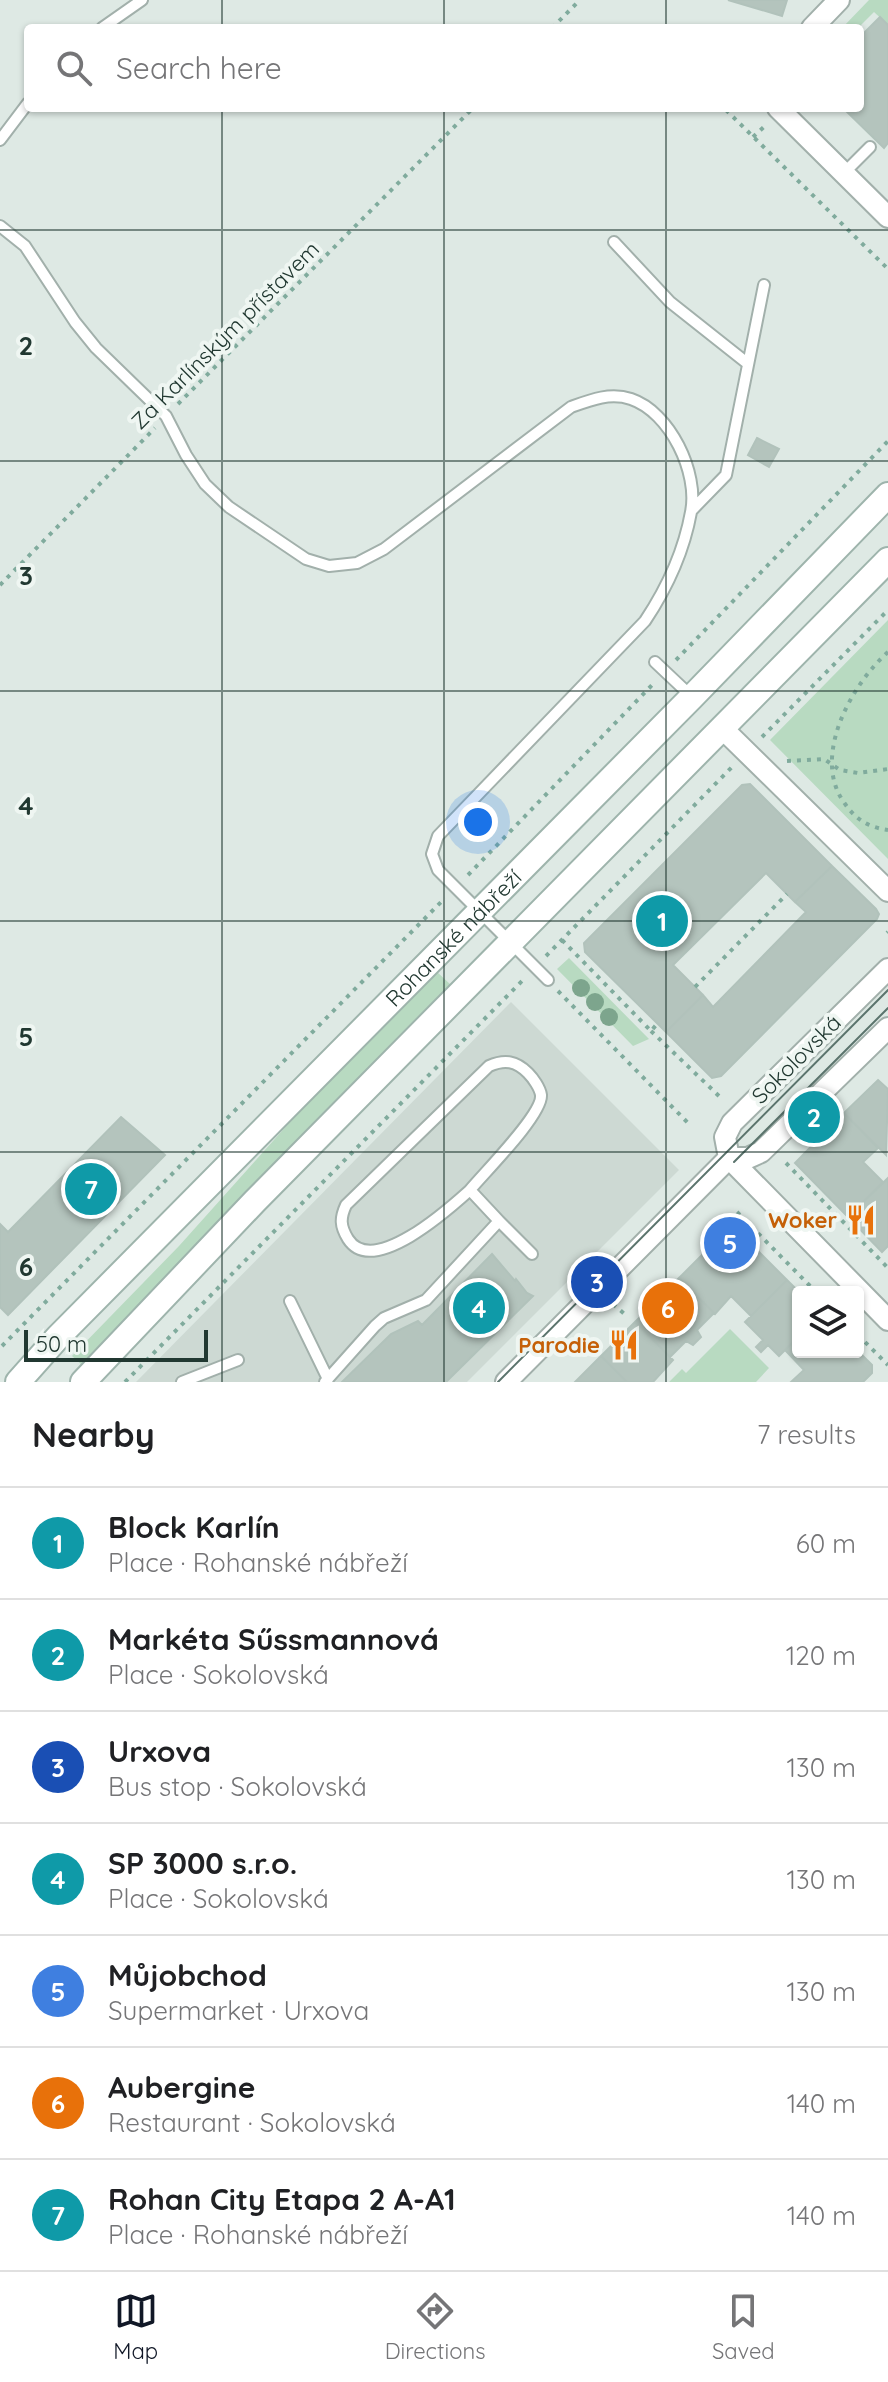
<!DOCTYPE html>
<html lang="en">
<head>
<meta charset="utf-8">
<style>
	body { margin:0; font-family:Quicksand,sans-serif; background:#f6f6f6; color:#202124 }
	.controls { position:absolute; right:24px; bottom:24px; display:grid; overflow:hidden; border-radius:8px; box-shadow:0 2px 6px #0004 }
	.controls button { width:72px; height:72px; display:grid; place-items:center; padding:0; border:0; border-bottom:2px solid #e0e0e0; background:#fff; color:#202124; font:40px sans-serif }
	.scale { position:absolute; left:24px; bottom:20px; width:184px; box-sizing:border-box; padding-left:8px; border:4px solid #213831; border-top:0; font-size:22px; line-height:28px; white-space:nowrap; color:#213831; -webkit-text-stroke:6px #eff6f2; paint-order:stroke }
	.you { position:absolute; left:478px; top:822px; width:28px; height:28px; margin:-20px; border:6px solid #fff; border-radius:50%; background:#1a73e8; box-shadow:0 0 0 12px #1a73e833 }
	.badge { display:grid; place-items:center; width:52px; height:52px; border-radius:50%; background:#111827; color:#fff; font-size:26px; font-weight:700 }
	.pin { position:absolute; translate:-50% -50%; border:4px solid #fff; box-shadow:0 2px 8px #0006 }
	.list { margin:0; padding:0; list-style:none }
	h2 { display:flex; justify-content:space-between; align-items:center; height:104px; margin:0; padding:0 32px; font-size:34px }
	h2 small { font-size:26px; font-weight:400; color:#757577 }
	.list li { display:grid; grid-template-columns:52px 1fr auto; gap:24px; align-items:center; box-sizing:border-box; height:112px; padding:0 32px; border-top:2px solid #e0e0e0 }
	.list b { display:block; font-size:30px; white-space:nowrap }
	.list p { margin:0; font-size:26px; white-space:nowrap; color:#757577 }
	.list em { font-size:26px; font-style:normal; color:#757577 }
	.icon { flex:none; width:44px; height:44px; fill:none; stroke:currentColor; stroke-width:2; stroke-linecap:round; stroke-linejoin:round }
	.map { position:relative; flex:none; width:888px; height:1382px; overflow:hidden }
	.search { position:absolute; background:#fff; box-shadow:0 2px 6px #0004; left:24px; right:24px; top:24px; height:88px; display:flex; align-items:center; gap:20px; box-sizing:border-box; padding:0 28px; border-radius:8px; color:#757577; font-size:30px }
	.sheet { height:888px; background:#fff }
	nav { display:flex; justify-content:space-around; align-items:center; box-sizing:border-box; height:112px; border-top:2px solid #e0e0e0; background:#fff; font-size:22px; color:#757577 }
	nav a { display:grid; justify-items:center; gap:4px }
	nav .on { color:#111827 }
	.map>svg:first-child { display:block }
	.built { fill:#cdd9d3 }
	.green { fill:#b8dac1 }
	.building { fill:#b4c4bd; stroke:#b1c2bb; stroke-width:2 }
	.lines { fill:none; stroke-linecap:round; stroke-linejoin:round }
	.service-casing { stroke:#a2b0ab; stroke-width:14 }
	.minor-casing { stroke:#a2b0ab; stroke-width:24 }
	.secondary-casing { stroke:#9eb4ac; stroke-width:28 }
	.path { stroke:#80ab9d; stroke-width:4; stroke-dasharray:4 6; stroke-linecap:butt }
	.service { stroke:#fff; stroke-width:10 }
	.minor { stroke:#fff; stroke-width:20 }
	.secondary { stroke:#fff; stroke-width:24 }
	.tram { stroke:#5b746d; stroke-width:2 }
	.tree { fill:#7da58d }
	.grid { fill:none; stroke:#213831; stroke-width:2; stroke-opacity:0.55 }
	.labels { text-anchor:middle; stroke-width:8; stroke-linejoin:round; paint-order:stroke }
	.street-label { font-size:22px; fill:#213831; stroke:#eff6f2 }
	.food-label { font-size:22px; font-weight:bold; fill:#c56008; stroke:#eff6f2; text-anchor:end }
	.grid-label { font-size:26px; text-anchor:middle; font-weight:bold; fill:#213831; stroke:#eff6f2; stroke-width:8; stroke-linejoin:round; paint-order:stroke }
</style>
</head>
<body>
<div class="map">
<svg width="888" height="1382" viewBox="0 0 888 1382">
	<rect width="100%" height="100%" fill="#dee9e4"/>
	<path class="built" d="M511,1002L679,1170L467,1382H136Z"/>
	<path class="green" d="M869,0H888V25L874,12L858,28H842Z
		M888,620V859L770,740Z
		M569,958L649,1039L633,1046L557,969Z
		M436,971L451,985L81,1364L72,1356L179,1246L298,1113Z
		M730,1329L769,1368L756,1382H669L682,1369L686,1373Z"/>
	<path class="building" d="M728,0H787L782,16Z
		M880,17L888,25V143L884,148L843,108H860V37Z
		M757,438L779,449L769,467L748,455Z
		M750,784L832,866L795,902L766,873L673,965L703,995L666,1032L585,952L584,943L742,785Z
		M832,866L876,909L879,914L877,919L721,1076L712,1078L666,1032L703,995L713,1007L806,912L795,902Z
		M878,1080L888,1089L886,1155L844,1113Z
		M844,1113L878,1148L863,1162L883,1182L848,1217L795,1163Z
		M121,1117L165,1155L8,1315L0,1307V1224L8,1232Z
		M888,1178V1246L882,1252L848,1217Z
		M732,1225L787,1280L751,1316L731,1296L715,1314L679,1278Z
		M492,1254L515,1281L516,1279L527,1293L533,1296L446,1382H342L391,1334L418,1321L422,1325Z
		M679,1278L714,1313L697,1330L701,1337L693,1345L686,1341L670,1357L635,1322Z
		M787,1280L799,1292L798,1337L779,1356L768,1345L761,1352L756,1347L763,1340L745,1322Z
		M635,1322L673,1360L653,1382H627L601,1356Z
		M798,1337V1352L858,1351L872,1365V1373L863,1382H791L804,1370L785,1350Z
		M601,1356L627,1382H575Z"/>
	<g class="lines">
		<g class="service-casing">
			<path id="service" d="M102,28L142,0
				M0,140L28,103
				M844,173L870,147
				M0,226L25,246L75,322L96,348L166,416L186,455L205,484L229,507L306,559L329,566L357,563L384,549L571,407C590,400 610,392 631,399C670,412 699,473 691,512C684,551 667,588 645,621L438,836L432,854L438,870L548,980
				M614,242L670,302L747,363
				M692,510L726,475L764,285
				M655,662L691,696
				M470,1190C484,1173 543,1114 541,1095C540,1088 533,1078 528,1073C516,1061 505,1059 489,1066L346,1205C340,1218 340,1226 348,1239C373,1278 450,1208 470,1190L499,1221
				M290,1301L328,1379
				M182,1382L238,1360
				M325,1382L375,1326L384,1318L426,1300L499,1221L532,1254"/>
		</g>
		<g class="minor-casing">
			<path id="minor" d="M812,28L839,0
				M778,108L888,217
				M723,729L888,891
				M729,1158L725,1137L732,1123L888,969
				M729,1158L888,1320
				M506,1382L729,1158H748L761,1152L888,1028"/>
		</g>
		<g class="secondary-casing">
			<g id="secondary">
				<path id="s1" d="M18,1382L58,1337L692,697L888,495"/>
				<path d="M83,1382L255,1201L888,560"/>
			</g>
		</g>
		<path class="path" d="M552,28L580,0
			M726,110L888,269
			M753,137L766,125
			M178,404L473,108
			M0,585L155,428
			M888,652C852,684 812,755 843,801C855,819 867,827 888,830
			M676,660L888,441
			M762,737L888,610
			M787,761L824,759L840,770L858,773L888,769
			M468,875L654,683
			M887,933L888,932
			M562,940L651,1031L657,1024
			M546,956L733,766
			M695,987L787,894
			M558,991L691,1126
			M651,1031L720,1097
			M786,1163L888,1268
			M737,1212L816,1292
			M578,1263L586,1271
			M613,1304L628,1317
			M858,1335L888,1365
			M2,1346L445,898
			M125,1382L523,980"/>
		<use href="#service" class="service"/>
		<use href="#minor" class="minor"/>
		<use href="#secondary" class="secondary"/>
		<path class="tram" d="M734,1162L888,1008
			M498,1382L888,990"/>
	</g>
	<g class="tree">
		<circle cx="581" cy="988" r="9"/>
		<circle cx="595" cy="1002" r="9"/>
		<circle cx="609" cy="1017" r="9"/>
	</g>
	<path class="grid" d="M222,0V28M444,0V28M666,0V28M222,108V1382M444,108V1382M666,108V1382M0,230H888M0,461H888M0,691H888M0,921H888M0,1152H888"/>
	<defs>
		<g id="restaurant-bare" transform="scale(2.4)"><path d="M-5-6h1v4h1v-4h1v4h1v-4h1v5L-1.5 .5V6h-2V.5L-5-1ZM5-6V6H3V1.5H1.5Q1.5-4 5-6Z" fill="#e8710a" stroke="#eff6f2" stroke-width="2.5" paint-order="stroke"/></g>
	</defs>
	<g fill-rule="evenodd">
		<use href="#restaurant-bare" x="861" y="1220"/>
		<use href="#restaurant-bare" x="624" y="1345"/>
	</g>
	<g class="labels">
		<g class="street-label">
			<text transform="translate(225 335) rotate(-45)" y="8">Za Karlínským přístavem</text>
			<text dy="8" stroke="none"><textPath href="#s1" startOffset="622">Rohanské nábřeží</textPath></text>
			<text transform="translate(796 1059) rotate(-45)" y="8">Sokolovská</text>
		</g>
		<g class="food-label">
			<text x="837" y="1228">Woker</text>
			<text x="600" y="1353">Parodie</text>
		</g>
	</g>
	<g class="grid-label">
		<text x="26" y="355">2</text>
		<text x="26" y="585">3</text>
		<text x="26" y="815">4</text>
		<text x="26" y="1046">5</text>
		<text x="26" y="1276">6</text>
	</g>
</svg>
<div class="controls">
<button><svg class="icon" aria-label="layers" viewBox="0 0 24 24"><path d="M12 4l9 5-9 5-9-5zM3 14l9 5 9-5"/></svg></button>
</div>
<div class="scale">50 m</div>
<div class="you"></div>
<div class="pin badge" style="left:662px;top:921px;background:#0f9aa8">1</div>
<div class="pin badge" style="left:814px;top:1117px;background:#0f9aa8">2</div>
<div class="pin badge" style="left:597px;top:1282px;background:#1a4fb4">3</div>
<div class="pin badge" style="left:479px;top:1308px;background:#0f9aa8">4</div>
<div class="pin badge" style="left:730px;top:1243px;background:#3f7fe0">5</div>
<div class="pin badge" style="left:668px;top:1308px;background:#e8710a">6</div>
<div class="pin badge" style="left:91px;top:1189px;background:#0f9aa8">7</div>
<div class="search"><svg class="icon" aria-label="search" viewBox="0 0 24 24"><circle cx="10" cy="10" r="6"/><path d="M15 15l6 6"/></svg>Search here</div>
</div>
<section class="sheet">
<h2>Nearby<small>7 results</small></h2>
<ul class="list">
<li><span class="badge" style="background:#0f9aa8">1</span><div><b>Block Karlín</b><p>Place · Rohanské nábřeží</p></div><em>60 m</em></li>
<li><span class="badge" style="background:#0f9aa8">2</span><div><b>Markéta Sűssmannová</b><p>Place · Sokolovská</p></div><em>120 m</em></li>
<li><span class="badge" style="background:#1a4fb4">3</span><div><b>Urxova</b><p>Bus stop · Sokolovská</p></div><em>130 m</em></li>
<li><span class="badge" style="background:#0f9aa8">4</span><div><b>SP 3000 s.r.o.</b><p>Place · Sokolovská</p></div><em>130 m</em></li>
<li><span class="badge" style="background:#3f7fe0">5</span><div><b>Můjobchod</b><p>Supermarket · Urxova</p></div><em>130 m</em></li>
<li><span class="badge" style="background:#e8710a">6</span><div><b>Aubergine</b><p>Restaurant · Sokolovská</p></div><em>140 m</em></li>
<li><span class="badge" style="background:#0f9aa8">7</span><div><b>Rohan City Etapa 2 A-A1</b><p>Place · Rohanské nábřeží</p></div><em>140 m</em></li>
</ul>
</section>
<nav>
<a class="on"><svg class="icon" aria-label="map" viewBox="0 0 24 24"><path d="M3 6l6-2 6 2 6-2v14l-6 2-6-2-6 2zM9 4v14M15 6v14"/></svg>Map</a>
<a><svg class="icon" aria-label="directions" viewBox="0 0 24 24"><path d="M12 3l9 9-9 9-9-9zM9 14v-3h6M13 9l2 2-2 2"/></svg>Directions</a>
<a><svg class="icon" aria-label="saved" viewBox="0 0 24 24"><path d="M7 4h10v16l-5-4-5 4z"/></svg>Saved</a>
</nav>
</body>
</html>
